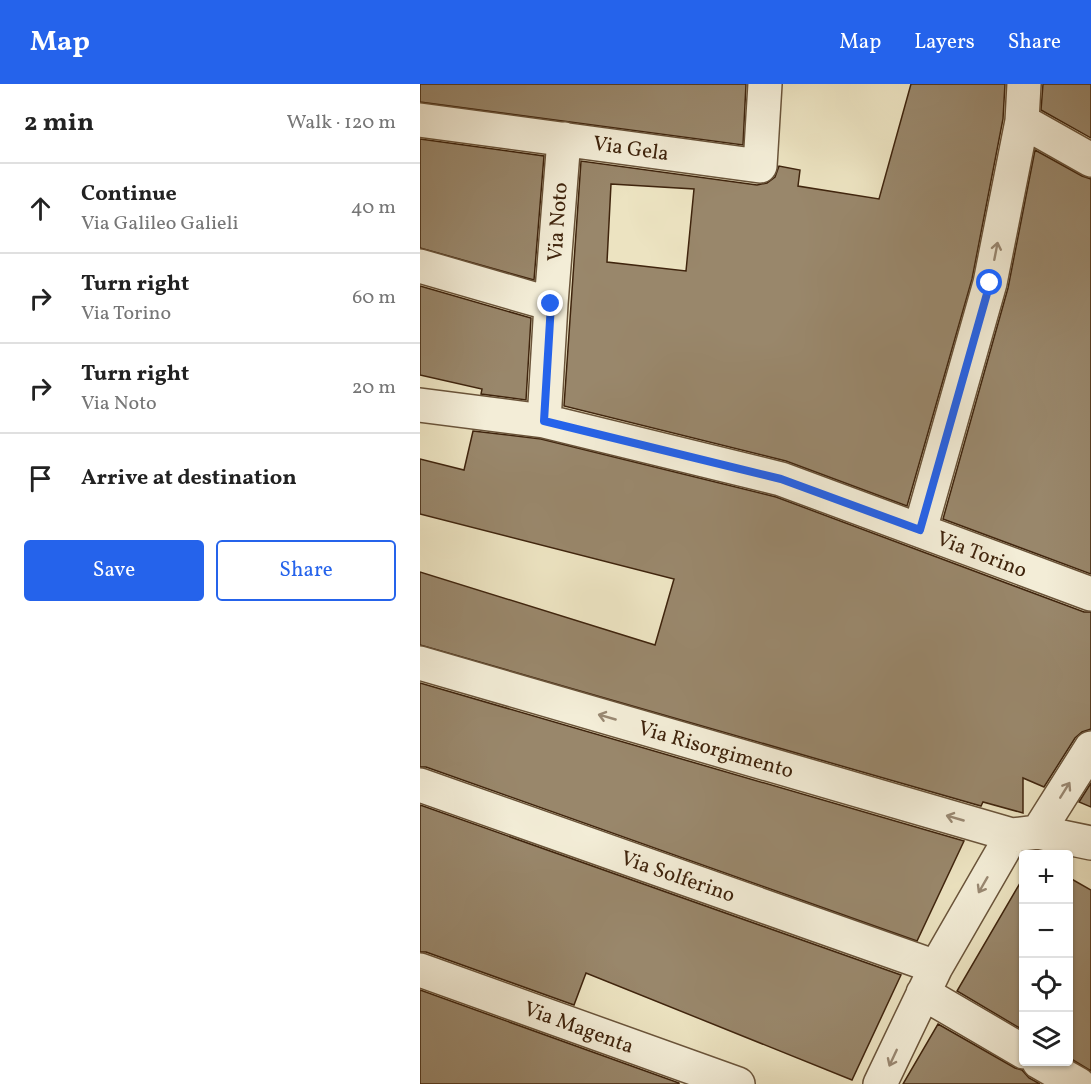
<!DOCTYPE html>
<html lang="en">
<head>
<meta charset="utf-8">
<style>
	body { margin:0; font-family:Vollkorn,serif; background:#f2f2f2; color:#222 }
	.controls { position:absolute; right:18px; bottom:18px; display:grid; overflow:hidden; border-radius:6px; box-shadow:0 2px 4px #0004 }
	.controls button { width:54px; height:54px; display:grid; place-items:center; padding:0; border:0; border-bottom:2px solid #e0e0e0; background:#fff; color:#222; font:30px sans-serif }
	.stop { position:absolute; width:18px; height:18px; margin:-14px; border:4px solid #2563eb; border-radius:50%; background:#fff }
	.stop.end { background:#2563eb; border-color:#fff; box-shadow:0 2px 6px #0008 }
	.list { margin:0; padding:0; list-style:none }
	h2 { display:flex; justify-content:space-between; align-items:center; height:78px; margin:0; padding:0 24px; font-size:26px }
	h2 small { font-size:20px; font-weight:400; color:#767676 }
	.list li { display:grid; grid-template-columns:39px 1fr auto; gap:18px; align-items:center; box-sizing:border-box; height:90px; padding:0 24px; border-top:2px solid #e0e0e0 }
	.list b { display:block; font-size:22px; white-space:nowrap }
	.list p { margin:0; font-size:20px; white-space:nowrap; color:#767676 }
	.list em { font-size:20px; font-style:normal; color:#767676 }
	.actions { display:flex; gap:12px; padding:18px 24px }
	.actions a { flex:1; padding:14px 0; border:2px solid #2563eb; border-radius:6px; text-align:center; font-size:21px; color:#2563eb }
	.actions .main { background:#2563eb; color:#fff }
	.icon { flex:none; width:33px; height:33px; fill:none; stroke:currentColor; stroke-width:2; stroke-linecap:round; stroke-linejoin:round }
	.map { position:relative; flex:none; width:671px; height:1000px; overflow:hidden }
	header { display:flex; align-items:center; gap:36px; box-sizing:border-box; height:84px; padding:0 30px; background:#2563eb; color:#fff }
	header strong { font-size:28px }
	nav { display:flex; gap:33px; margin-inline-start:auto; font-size:21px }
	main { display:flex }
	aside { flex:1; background:#fff }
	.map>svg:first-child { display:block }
	.building { fill:#99876b; stroke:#3f240d; stroke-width:1.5; fill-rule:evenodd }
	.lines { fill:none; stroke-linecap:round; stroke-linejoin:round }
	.street-casing { stroke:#6a543a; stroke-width:36 }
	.street { stroke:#f3edd7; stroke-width:33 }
	.oneway { stroke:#998872 }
	.route { stroke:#2563eb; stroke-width:8 }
	.labels { text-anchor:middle; stroke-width:5; stroke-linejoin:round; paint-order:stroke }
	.street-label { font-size:21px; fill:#3f240d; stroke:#f3edd7 }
</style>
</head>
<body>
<header>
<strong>Map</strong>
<nav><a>Map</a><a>Layers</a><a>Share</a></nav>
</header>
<main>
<aside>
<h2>2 min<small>Walk · 120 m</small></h2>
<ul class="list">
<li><svg class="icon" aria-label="ahead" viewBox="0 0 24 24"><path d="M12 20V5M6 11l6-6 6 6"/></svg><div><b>Continue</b><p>Via Galileo Galieli</p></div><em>40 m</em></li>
<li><svg class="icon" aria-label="right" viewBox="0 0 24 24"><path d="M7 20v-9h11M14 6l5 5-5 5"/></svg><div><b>Turn right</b><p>Via Torino</p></div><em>60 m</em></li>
<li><svg class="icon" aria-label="right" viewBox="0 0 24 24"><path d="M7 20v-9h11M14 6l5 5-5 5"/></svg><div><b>Turn right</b><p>Via Noto</p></div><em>20 m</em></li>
<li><svg class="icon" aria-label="arrive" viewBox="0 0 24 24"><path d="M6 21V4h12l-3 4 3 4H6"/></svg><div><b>Arrive at destination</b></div></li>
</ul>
<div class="actions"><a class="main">Save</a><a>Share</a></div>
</aside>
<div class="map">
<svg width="671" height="1000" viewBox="0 0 671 1000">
	<rect width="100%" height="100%" fill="#ece3c1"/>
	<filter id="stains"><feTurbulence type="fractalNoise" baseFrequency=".00333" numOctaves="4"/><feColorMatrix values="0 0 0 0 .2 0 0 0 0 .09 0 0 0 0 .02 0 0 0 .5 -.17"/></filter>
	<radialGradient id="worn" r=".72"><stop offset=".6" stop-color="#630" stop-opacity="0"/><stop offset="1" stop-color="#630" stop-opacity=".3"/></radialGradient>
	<path class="building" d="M0,0H326L323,61L0,18Z
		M491,0H585L583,35L552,195L487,422L366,377L144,322L161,77L337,101L347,99L355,93L359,82L380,86L378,102L459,115ZM191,100L274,105L266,187L187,178Z
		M623,0H671V54L621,26Z
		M0,55L124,72L114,196L0,164Z
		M615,66L662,92L671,95V490L523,435L588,204Z
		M0,202L111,234L106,316L61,310L62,305L0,291Z
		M53,347L121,355L356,413L664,528H671V645L662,648L655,654L624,703L603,694V729L563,718L561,722L0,561V488L235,561L254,495L0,430V375L44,386Z
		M0,599L544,757L497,857L6,683H0Z
		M671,699V723L659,718Z
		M0,721L481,891L432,996L166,889L154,921L6,868H0Z
		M648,793L671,806V987L648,973Z
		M603,794V946L537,907Z
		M0,906L259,999V1000H0Z
		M518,940L595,984L602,986L609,994L620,1000H483Z"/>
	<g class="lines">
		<g class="street-casing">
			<path id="street" d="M0,36L340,82L345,0
				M602,37L671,76
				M0,182L131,220
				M0,321L124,337L361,395L671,510
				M124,337L131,220L144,55
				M500,446L570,199L602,37L604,0
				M0,579L592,751L618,748L671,759
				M0,701L516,883
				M618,748L671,664
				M0,886L318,1000
				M503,909L604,968
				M619,978L658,1000
				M460,1000L516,883L592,751"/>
		</g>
		<use href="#street" class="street"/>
	</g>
	<defs><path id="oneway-shaft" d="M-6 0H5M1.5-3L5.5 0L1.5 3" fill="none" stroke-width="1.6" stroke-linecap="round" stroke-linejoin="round" transform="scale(1.5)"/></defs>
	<g class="oneway">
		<use href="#oneway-shaft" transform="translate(576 167) rotate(-79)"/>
		<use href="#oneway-shaft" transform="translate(187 633) rotate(-164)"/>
		<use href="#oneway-shaft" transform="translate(645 706) rotate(-58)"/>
		<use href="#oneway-shaft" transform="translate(535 734) rotate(-164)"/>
		<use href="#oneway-shaft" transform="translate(563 801) rotate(120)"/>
		<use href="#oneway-shaft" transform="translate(473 974) rotate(115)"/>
	</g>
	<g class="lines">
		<path class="route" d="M131,220L124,337L361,395L500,446L570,199"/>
	</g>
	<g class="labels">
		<g class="street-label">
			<text transform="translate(211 64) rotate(8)" y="7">Via Gela</text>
			<text transform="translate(137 138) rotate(-86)" y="7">Via Noto</text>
			<text transform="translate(562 470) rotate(21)" y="7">Via Torino</text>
			<text transform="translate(296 665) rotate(16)" y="7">Via Risorgimento</text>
			<text transform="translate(258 792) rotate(19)" y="7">Via Solferino</text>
			<text transform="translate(159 943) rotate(20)" y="7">Via Magenta</text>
		</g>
	</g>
	<rect width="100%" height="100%" filter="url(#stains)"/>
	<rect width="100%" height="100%" fill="url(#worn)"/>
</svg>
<div class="controls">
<button>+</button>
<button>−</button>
<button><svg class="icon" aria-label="locate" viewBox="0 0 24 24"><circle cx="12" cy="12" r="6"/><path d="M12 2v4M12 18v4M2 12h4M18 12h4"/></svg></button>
<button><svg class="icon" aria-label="layers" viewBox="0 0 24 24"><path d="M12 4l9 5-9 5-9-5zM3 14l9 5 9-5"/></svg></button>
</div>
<div class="stop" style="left:570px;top:199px"></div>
<div class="stop end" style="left:131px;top:220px"></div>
</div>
</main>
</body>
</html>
